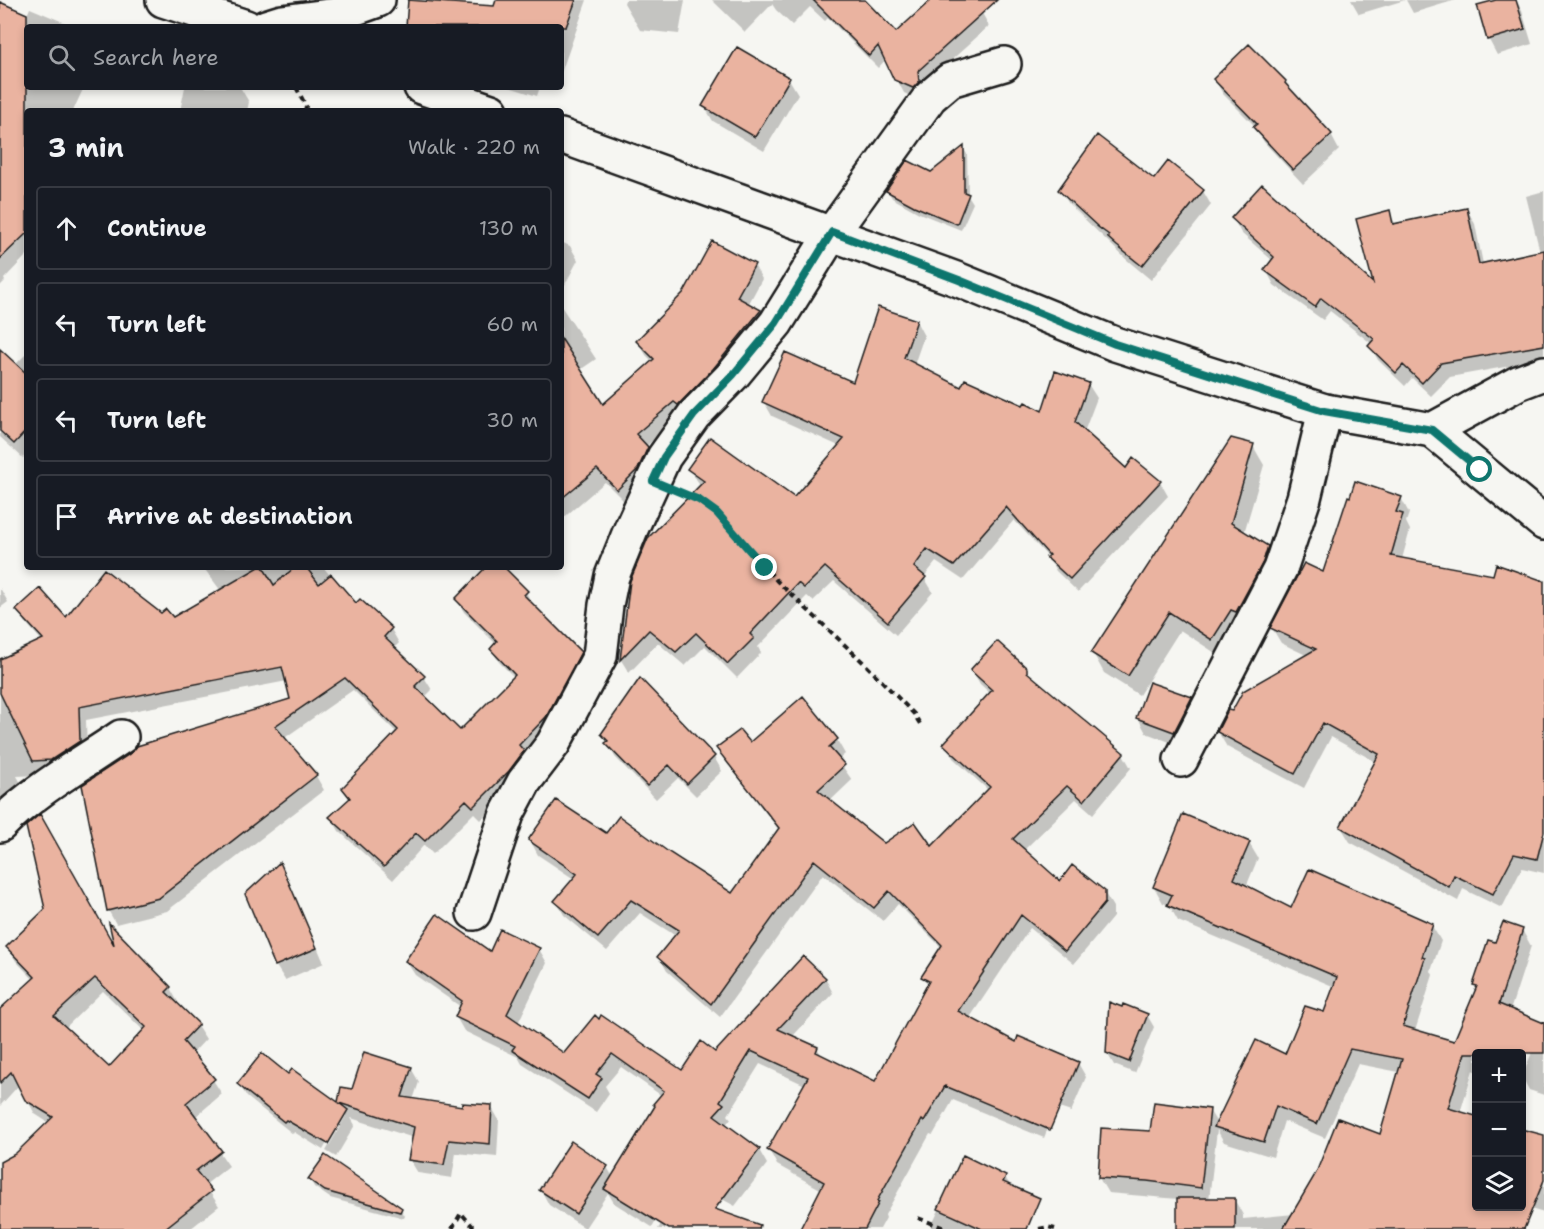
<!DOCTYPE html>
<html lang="en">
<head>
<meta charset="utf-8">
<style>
	body { margin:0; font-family:"Shantell Sans",sans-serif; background:#242831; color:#f1f3f6 }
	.controls { position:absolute; right:18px; bottom:18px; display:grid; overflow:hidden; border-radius:6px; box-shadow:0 3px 9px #0003 }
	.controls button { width:54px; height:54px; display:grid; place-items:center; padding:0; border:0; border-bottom:2px solid #363941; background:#171b24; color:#f1f3f6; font:30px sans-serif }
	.stop { position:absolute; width:18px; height:18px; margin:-14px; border:4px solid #0f766e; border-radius:50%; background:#fff }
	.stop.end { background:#0f766e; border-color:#fff; box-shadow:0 2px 6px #0008 }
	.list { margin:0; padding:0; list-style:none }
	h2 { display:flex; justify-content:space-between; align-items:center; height:78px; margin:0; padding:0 24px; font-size:26px }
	h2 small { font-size:20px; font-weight:400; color:#9ea1a6 }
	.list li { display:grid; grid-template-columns:39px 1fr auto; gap:18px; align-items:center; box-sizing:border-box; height:84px; margin:0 12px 12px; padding:0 12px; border:2px solid #363941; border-radius:6px }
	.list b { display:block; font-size:22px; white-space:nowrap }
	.list em { font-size:20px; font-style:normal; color:#9ea1a6 }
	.icon { flex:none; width:33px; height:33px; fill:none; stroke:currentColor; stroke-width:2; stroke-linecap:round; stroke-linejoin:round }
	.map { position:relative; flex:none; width:1544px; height:1229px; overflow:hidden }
	.search { position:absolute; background:#171b24; box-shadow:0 3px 9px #0003; left:24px; top:24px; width:540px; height:66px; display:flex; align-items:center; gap:15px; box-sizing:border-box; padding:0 21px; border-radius:6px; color:#9ea1a6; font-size:22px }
	.panel { position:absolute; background:#171b24; box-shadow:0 3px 9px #0003; left:24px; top:108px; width:540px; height:462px; border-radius:6px }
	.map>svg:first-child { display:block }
	.shadow { fill:#0003; fill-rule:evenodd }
	.building { fill:#eab3a0; stroke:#1c1c1c; stroke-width:1.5; fill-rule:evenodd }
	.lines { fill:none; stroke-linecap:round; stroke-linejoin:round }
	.minor-casing { stroke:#1c1c1c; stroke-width:38 }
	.tertiary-casing { stroke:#1c1c1c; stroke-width:38 }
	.path { stroke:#1c1c1c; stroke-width:4; stroke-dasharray:6 4.5; stroke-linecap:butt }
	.minor { stroke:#f6f6f2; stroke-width:33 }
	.tertiary { stroke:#f6f6f2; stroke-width:33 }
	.route { stroke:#0f766e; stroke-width:8 }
</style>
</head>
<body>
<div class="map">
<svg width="1544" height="1229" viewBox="0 0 1544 1229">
	<rect width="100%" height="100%" fill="#f6f6f2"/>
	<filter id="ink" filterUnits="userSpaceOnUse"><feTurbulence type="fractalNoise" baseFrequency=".0167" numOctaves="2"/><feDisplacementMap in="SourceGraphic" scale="12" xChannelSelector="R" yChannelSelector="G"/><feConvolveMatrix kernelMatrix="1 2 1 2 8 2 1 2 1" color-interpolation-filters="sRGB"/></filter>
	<g filter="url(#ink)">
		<path class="shadow" d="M497,0H587L561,73V27H408L495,7Z
			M625,0H685L679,34L640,30L624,3Z
			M712,0H862L896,34L934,0H970L982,13L989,26L925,84L921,101L904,93L886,59L878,68L828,18L825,21L810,7L792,25L776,10L772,4L745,32Z
			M1351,0H1405L1359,14Z
			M1406,0H1456L1413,13Z
			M1501,0H1516L1522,11L1532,44L1497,55L1489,40L1479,6Z
			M0,3L27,15L30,8L75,27H27V87H84L73,111H27V255L4,279L5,281L0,286Z
			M789,79L798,94L764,151L713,121L704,106Z
			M1215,80L1285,82L1290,91L1331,135L1339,150L1303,184L1264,142L1256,127L1223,94Z
			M185,87H240L249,102L247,111H180Z
			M509,87H540L537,96Z
			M963,148L967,154L968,195L973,203L961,230L919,213L892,198L888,191L932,174Z
			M1154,181L1203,191L1211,205L1151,280L1127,260L1069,204L1060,190Z
			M1544,191V363L1532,362L1450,377L1431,396L1412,378L1405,386L1378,360L1370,346L1372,344L1330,311L1323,320L1274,285L1266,270L1273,261L1241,233L1233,218L1376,287L1389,212L1396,225L1467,209L1475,224L1483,264L1540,252L1526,196Z
			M561,242L570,246L578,260L561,292Z
			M754,265L762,279L748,305L760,312L768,325L683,415L646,446L655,462L626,503L605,482L561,520V306L596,359L580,370L603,406L653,362L646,355L638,341Z
			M916,321L924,336L914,365L962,389L1043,413L1088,384L1097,398L1084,432L1126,470L1134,461L1160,482L1168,496L1078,592L1056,571L1048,557L1014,520L963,580L936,562L924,577L933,592L896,635L834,581L813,601L807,596L758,647L761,653L737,678L705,646L685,666L658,643L629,673L621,660L631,582L701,486L689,469L795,499L839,446L772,416L764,402L854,384Z
			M27,353V454L23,458L0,437V372L15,365Z
			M1253,446L1264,465L1244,533L1267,548L1278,567L1223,658L1180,630L1139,695L1104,673L1093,653Z
			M1401,498L1409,513L1406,522L1410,530L1402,559L1494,576L1544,583V873L1522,868L1502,908L1463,889L1458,901L1350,842L1341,827L1376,762L1331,737L1304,788L1227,747L1218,732L1233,713L1308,656L1281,643L1272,628Z
			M203,567H323L356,606L360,601L391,629L399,643L394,648L424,677L432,690L424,698L460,732L515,678L499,662L491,649L496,644L464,612L456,599L488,567H501L526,592L533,606L580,653L588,667L516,785L481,820L474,813L433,854L424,845L393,880L339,831L331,817L350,800L344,789L397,733L353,690L283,739L316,776L324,790L167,911L116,924L108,910L292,700L287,681L86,720L87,755L59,774L17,776L28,796L0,804V661L42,641L26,623L18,610L66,619L161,615L172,619L221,591Z
			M0,588L8,602L0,608Z
			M1026,669L1030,677L1123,754L1131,768L1093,814L1076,799L1023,851L1060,883L1104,892L1113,907V917L1074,964L1030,928L969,1019L1016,1044L1078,1063L1086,1077L1071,1112L1056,1107L1044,1138L953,1100L933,1135L930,1134L885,1215L886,1218L880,1229H801L822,1190L777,1165L769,1150L805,1085L760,1064L728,1115L731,1119L725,1125L759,1150L767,1164L735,1206L681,1177L652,1227L614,1203L608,1193L585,1228L549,1205L541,1190L607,1167L613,1177L662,1096L621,1067L605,1086L609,1093L596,1112L522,1064L518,1057L464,1031L456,1017L461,1007L415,975L406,961L539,949L547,963L518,1023L564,1055L595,1018L682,1073L716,1054L825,978L833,993L792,1037L817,1048L822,1056L875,1083L928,985L923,977L942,948L898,904L883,921L823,874L720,1017L667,971L659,957L676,936L640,913L607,951L564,915L556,901L574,879L538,855L530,840L606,835L669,854L733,895L779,830L727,763L718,748L750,744L837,740L845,754L838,760L852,780L830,801L884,845L932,849L988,790L953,758L945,744L991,694L980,684L972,670Z
			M1150,684L1191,698L1200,713L1183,747L1146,733L1138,718Z
			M603,734L714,757L722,771L696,796L678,778L656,799L615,757Z
			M1249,843L1258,858L1246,887L1292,910L1432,926L1441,941L1431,971L1433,975L1415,1031L1455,1043L1477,988L1475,985L1496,944L1522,930L1531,946L1496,1054H1476V1071L1473,1070L1460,1113L1467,1144L1476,1147V1206H1522L1544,1137V1213L1524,1207L1517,1229H1179L1178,1199L1108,1193L1099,1178L1102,1130L1151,1133L1209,1110L1217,1123L1325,1014L1335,987L1178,921L1169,905L1163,903L1154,887ZM1358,1064L1399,1072L1381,1136L1294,1214L1243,1219V1215L1234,1199L1209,1200L1217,1130L1224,1142L1273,1157L1284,1121L1325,1138Z
			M279,864L288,879L324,963L285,980L276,966L247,894Z
			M8,947L116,952L170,988L178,1002L176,1004L197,1025L206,1039L192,1054L213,1080L222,1094L195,1117L229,1166L205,1185L219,1206L190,1229H0V1164L15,1155L49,1123L35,1114L19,1085L0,1106V1012L34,980L16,961ZM103,991L144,1031L109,1069L65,1028Z
			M1147,1015L1154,1027L1135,1073L1114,1065L1107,1053Z
			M1544,1023V1095L1529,1090L1522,1077Z
			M411,1068L419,1082L413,1100L463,1108L491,1106L499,1120L497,1157L456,1153L452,1178L418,1173L410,1160L414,1138L351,1118L355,1125L336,1157L326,1151L346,1116L344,1113L323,1150L294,1132L293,1134L247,1097L239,1084L289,1076L339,1105L342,1089L353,1091Z
			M964,1157L1005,1177L1014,1192L1008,1229H930Z
			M310,1179L401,1209L405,1216L404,1218L330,1198L314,1187Z
			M670,1208L696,1229H658Z"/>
		<path class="building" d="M408,0L494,6L496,0H576L566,27H406Z
			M813,0H865L896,32L931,0H997L918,71L919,82L913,88L894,80L878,46L869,56Z
			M1496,0H1516L1525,29L1487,40L1477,5Z
			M0,2L27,14V233L0,259Z
			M1249,44L1286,81L1285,83L1332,134L1293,170L1253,127L1257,124L1213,79Z
			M737,47L790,78L755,137L702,106Z
			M1097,135L1154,179L1168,161L1204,190L1142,266L1117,246L1107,237L1109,235L1098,227L1058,190Z
			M964,146V192L969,194L957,224L914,206L886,191L907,160L931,172Z
			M1262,184L1373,283L1356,219L1390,210L1393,224L1467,208L1479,264L1544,250V345L1441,363L1422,383L1403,365L1396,373L1368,346L1374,339L1321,298L1315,307L1264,270L1274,257L1231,218Z
			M712,241L755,264L737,297L761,310L713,369L678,405L674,402L636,434L648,447L638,469L617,490L597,469L561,499V338L603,404L654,359L636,341L684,292Z
			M878,307L917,320L904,358L961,387L965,379L1023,405L1025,402L1042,411L1055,371L1089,383L1075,422L1126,468L1133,458L1161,481L1070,579L1046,557L1049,555L1006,507L954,566L927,549L914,567L926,577L888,622L825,567L804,588L798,583L750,634L754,638L728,664L696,633L676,652L649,630L620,660L630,581L648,538L704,481L687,469L710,437L794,497L844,439L762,402L785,352L853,382Z
			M0,349L27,374V430L14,444L0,431Z
			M1231,438L1254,444L1231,523L1268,546L1263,562L1236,612L1231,610L1212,640L1169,612L1128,676L1091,653Z
			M1355,481L1402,497L1396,512L1403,514L1391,556L1493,575L1496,564L1544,581V832L1537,859L1514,854L1493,894L1454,875L1449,887L1340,827L1379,754L1323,723L1295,774L1217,732L1228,710L1232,711L1243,691L1316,649L1270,628L1304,563L1323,572L1348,496L1350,497Z
			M259,567H263L274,585L295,567H306L319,584L331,574L356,603L360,599L392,628L384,637L425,676L415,686L460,730L515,675L490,649L497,641L455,599L486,567H504L528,591L524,595L581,652L546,717L519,745L524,751L509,771L473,807L466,800L425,841L416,833L384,867L329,817L350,798L342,788L398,730L345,678L275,726L317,775L159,898L107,911L82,785L131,753L137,746L290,699L282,667L79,707L80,741L51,760L33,761L0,693V659L43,639L16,610L40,588L66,617L104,569L161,613L166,609L173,617Z
			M997,641L1027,668V672L1124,753L1084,801L1067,786L1013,839L1060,881L1072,865L1105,891V903L1065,951L1021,915L958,1011L1016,1042L1018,1036L1079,1062L1050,1130L945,1086L924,1122L922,1120L877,1201L879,1202L865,1229H800L824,1182L767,1150L808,1077L751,1051L720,1101L724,1104L714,1115L760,1149L715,1209L760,1225L759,1229H669L604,1189L655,1106L653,1104L664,1091L612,1054L596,1074L602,1078L588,1099L512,1050L515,1046L455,1017L462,1001L405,961L437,914L490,951L500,929L540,948L507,1014L564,1053L595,1015L599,1019L601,1015L682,1070L701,1041L715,1052L803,956L826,978L778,1029L818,1047L816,1052L875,1081L929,981L921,977L942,945L889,891L874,908L814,860L711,1004L657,957L679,930L631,900L598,938L554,901L577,874L528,840L556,800L606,833L619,816L670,853L732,893L779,828L716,748L740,730L750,742L803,696L838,739L829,747L845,765L818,790L884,843L915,822L932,846L990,787L943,744L992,690L970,670Z
			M640,678L715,756L687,784L669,765L647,786L605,743L608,741L601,734Z
			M1149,682L1192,697L1174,732L1136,718Z
			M40,814L114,945L109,923L171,987L166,992L199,1024L183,1041L215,1079L186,1103L222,1151L196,1171L212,1191L164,1229H0V1162L15,1154L53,1117L25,1100L11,1072L0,1083V1009L35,977L6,947L45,909L26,826ZM95,978L146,1027L109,1067L54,1016Z
			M1183,814L1250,842L1234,879L1291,908L1309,869L1433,924L1422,957L1425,958L1403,1026L1454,1041L1477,986L1473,985L1488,940L1495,942L1503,922L1523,929L1499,1004L1544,1023V1053H1465L1448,1108L1476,1116V1206H1521V1129L1544,1135V1180L1524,1229H1283L1316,1173L1338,1118L1380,1134L1402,1059L1350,1049L1317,1124L1276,1106L1264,1142L1214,1127L1256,1040L1285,1054L1305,1006L1324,1012L1337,977L1167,905L1172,895L1153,887Z
			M280,862L317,948L275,966L245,894Z
			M1109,1002L1122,1007L1123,1004L1148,1014L1129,1062L1106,1053Z
			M364,1052L412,1067L402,1097L462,1106V1103L492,1105L490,1144L449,1140L444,1165L408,1160L414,1127L339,1103L348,1110L328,1144L286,1120L284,1122L237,1084L262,1053L288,1074L292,1069L338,1102L341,1087L352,1089Z
			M1154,1102L1210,1109L1201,1188L1147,1181L1098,1178L1101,1128L1150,1131Z
			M571,1141L608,1166L576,1214L539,1190Z
			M325,1155L402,1208L400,1212L325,1191L308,1179Z
			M963,1155L1006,1176L1003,1182L1040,1198L1027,1229H982L938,1209Z
			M1177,1198H1235V1229H1177Z"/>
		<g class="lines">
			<g class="minor-casing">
				<path id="minor" d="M266,27L282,22L336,15L378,0
					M1181,760L1280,569L1304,498L1325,411
					M0,825C31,792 83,763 121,737
					M474,913L507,814L524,782L553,744L600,656L606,605L612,576L631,529L664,457L694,415L733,375L776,323L832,233L930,97L950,80L1004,64"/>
			</g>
			<g class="tertiary-casing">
				<path id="tertiary" d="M163,0L246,27
					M421,87L491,111
					M561,136L959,280L1115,344L1325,411L1432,430L1518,383L1544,373
					M1432,430L1544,523"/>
			</g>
			<path class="path" d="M296,87L306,106L305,111
				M684,494L699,500L717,513L777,581L865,664L914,714L920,724
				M918,1218L947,1229
				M452,1229L461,1213L475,1229
				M1039,1229L1048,1227L1055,1229"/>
			<use href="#minor" class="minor"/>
			<use href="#tertiary" class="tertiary"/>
		</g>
	</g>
	<g class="lines" filter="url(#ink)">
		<path class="route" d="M765,568L717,513L699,500L653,481L664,457L694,415L733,375L776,323L832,232L959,280L1115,344L1324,411L1432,430L1480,470"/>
	</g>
</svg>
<div class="controls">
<button>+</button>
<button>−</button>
<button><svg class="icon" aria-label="layers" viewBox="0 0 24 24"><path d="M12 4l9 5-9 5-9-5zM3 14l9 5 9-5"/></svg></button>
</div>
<div class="stop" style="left:1480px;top:470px"></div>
<div class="stop end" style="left:765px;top:568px"></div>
<div class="search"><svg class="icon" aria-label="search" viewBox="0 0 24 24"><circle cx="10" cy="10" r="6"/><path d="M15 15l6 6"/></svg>Search here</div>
<section class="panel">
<h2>3 min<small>Walk · 220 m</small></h2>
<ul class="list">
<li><svg class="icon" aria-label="ahead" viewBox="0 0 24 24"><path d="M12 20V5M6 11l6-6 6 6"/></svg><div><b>Continue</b></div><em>130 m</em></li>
<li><svg class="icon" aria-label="left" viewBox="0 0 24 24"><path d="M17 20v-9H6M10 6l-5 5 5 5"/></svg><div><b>Turn left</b></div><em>60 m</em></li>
<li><svg class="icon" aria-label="left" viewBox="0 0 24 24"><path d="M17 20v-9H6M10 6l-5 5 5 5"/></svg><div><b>Turn left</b></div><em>30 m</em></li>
<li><svg class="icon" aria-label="arrive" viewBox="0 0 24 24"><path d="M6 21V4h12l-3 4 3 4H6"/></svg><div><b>Arrive at destination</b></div></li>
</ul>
</section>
</div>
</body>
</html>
